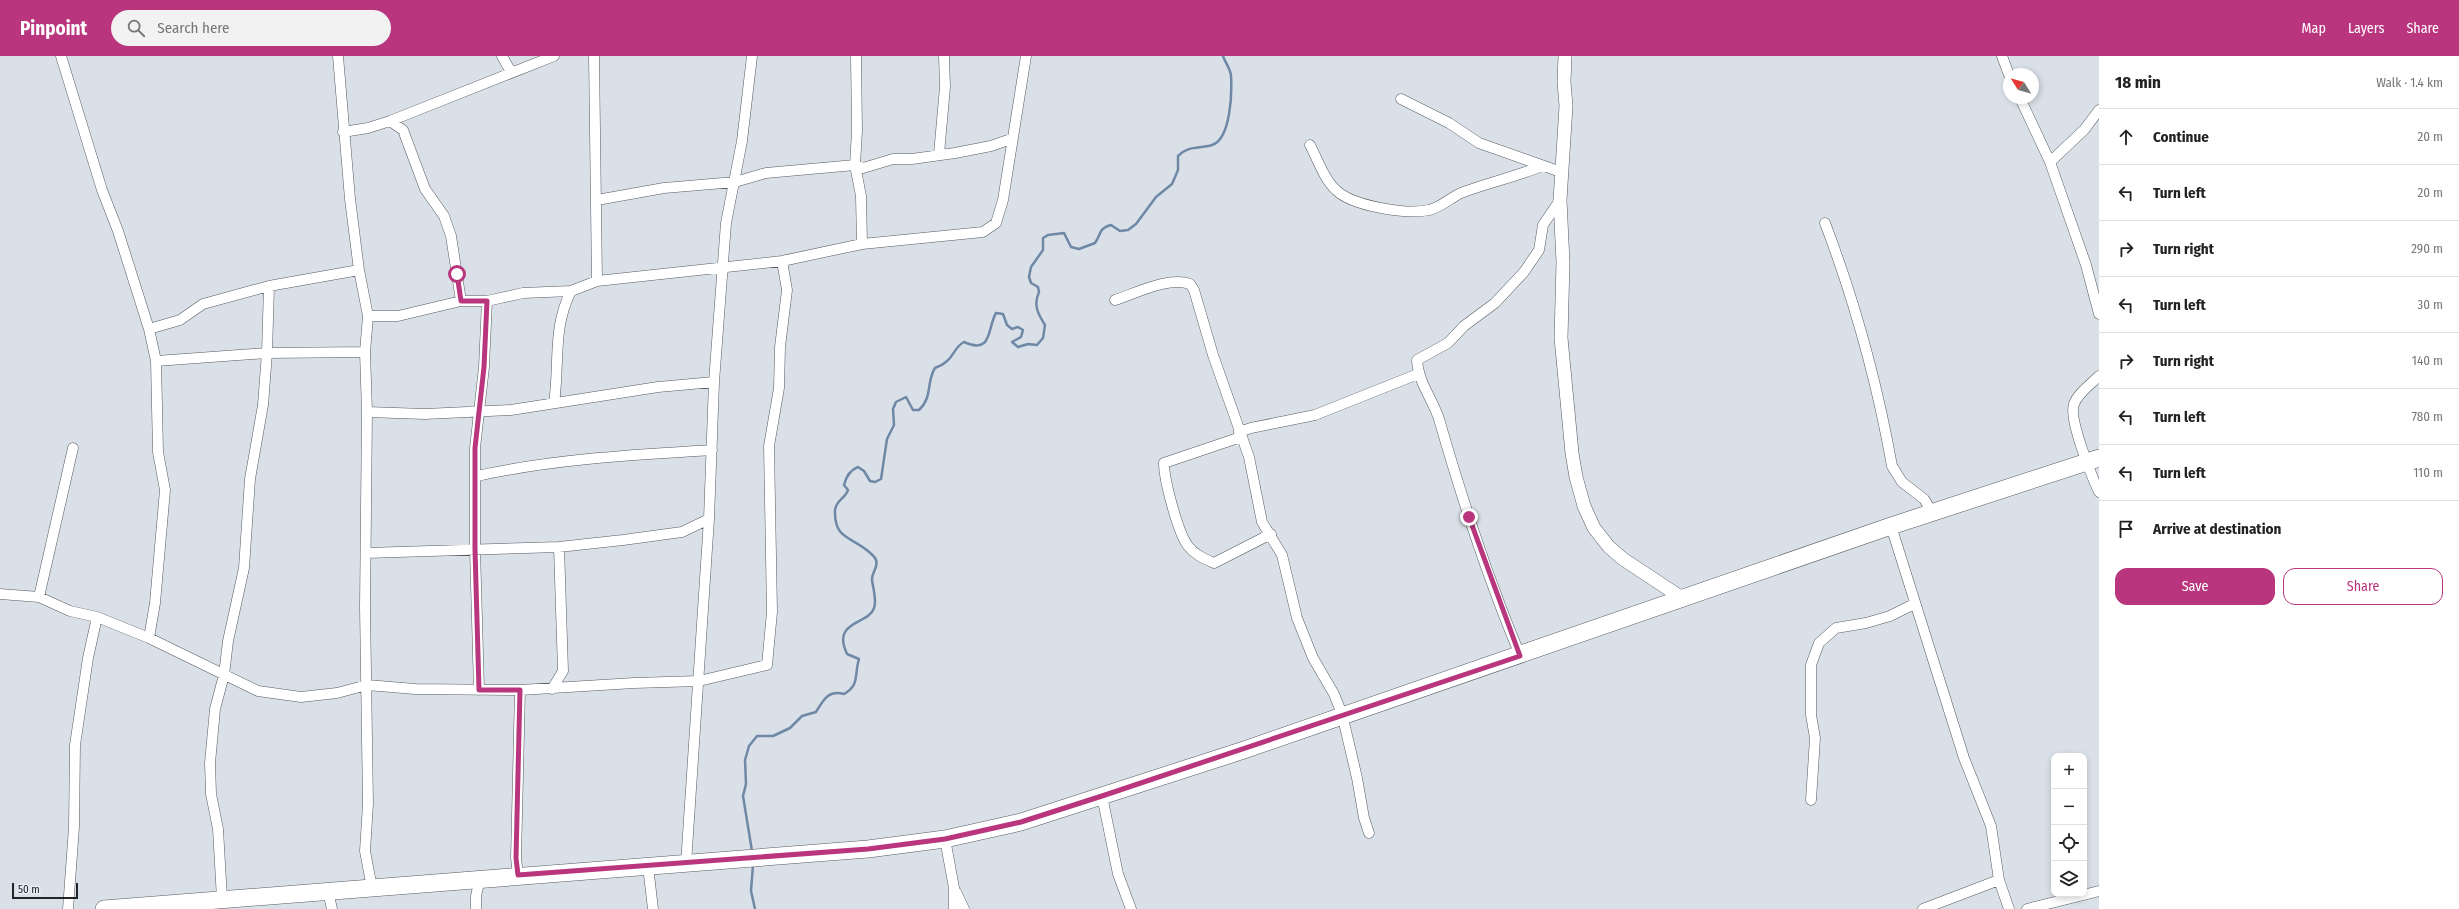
<!DOCTYPE html>
<html lang="en">
<head>
<meta charset="utf-8">
<style>
	body { margin:0; font-family:"Fira Sans Condensed",sans-serif; background:#f2f2f2; color:#222 }
	.controls { position:absolute; right:12px; bottom:12px; display:grid; overflow:hidden; border-radius:8px; box-shadow:0 2px 6px #0003 }
	.controls button { width:36px; height:36px; display:grid; place-items:center; padding:0; border:0; border-bottom:1px solid #e0e0e0; background:#fff; color:#222; font:20px sans-serif }
	.compass { position:absolute; left:2003px; top:12px; width:36px; height:36px; border-radius:50%; background:#fff; box-shadow:0 2px 6px #0003; rotate:307deg }
	.scale { position:absolute; left:12px; bottom:10px; width:66px; box-sizing:border-box; padding-left:4px; border:2px solid #212427; border-top:0; font-size:11px; line-height:14px; white-space:nowrap; color:#212427; -webkit-text-stroke:3px #e6edf5; paint-order:stroke }
	.stop { position:absolute; width:12px; height:12px; margin:-9px; border:3px solid #b9367e; border-radius:50%; background:#fff }
	.stop.end { background:#b9367e; border-color:#fff; box-shadow:0 1px 4px #0008 }
	.list { margin:0; padding:0; list-style:none }
	h2 { display:flex; justify-content:space-between; align-items:center; height:52px; margin:0; padding:0 16px; font-size:17px }
	h2 small { font-size:13px; font-weight:400; color:#767676 }
	.list li { display:grid; grid-template-columns:26px 1fr auto; gap:12px; align-items:center; box-sizing:border-box; height:56px; padding:0 16px; border-top:1px solid #e0e0e0 }
	.list b { display:block; font-size:15px; white-space:nowrap }
	.list em { font-size:13px; font-style:normal; color:#767676 }
	.actions { display:flex; gap:8px; padding:12px 16px }
	.actions a { flex:1; padding:9px 0; border:1px solid #b9367e; border-radius:12px; text-align:center; font-size:14px; color:#b9367e }
	.actions .main { background:#b9367e; color:#fff }
	.icon { flex:none; width:22px; height:22px; fill:none; stroke:currentColor; stroke-width:2; stroke-linecap:round; stroke-linejoin:round }
	.map { position:relative; flex:none; width:2099px; height:853px; overflow:hidden }
	header { display:flex; align-items:center; gap:24px; box-sizing:border-box; height:56px; padding:0 20px; background:#b9367e; color:#fff }
	header strong { font-size:19px }
	nav { display:flex; gap:22px; margin-inline-start:auto; font-size:14px }
	.search { width:280px; height:36px; background:#f2f2f2; display:flex; align-items:center; gap:10px; box-sizing:border-box; padding:0 14px; border-radius:22px; color:#767676; font-size:15px }
	main { display:flex }
	aside { flex:1; background:#fff }
	.map>svg:first-child { display:block }
	.lines { fill:none; stroke-linecap:round; stroke-linejoin:round }
	.stream { stroke:#6f88a6; stroke-width:2.5 }
	.minor-casing { stroke:#555a61; stroke-width:11 }
	.tertiary-casing { stroke:#555a61; stroke-width:14 }
	.primary-casing { stroke:#555a61; stroke-width:18 }
	.minor { stroke:#fff; stroke-width:10 }
	.tertiary { stroke:#fff; stroke-width:13 }
	.primary { stroke:#fff; stroke-width:17 }
	.route { stroke:#b9367e; stroke-width:5 }
</style>
</head>
<body>
<header>
<strong>Pinpoint</strong>
<div class="search"><svg class="icon" aria-label="search" viewBox="0 0 24 24"><circle cx="10" cy="10" r="6"/><path d="M15 15l6 6"/></svg>Search here</div>
<nav><a>Map</a><a>Layers</a><a>Share</a></nav>
</header>
<main>
<div class="map">
<svg width="2099" height="853" viewBox="0 0 2099 853">
	<rect width="100%" height="100%" fill="#d9e0e8"/>
	<g class="lines">
		<path class="stream" d="M752,795L743,740L746,728L745,704L749,690L757,680H773L790,672L802,660L816,656C824,643 828,634 844,638C860,629 854,619 859,603L847,598C831,564 869,569 874,552C877,545 873,532 872,524C871,517 879,511 876,504C875,500 871,498 868,495C850,480 834,483 835,454C836,444 846,442 848,434L844,429C846,421 850,414 858,411L864,415L870,425L875,426L881,423L887,383L894,369L893,353L896,346L906,341L913,354H919C933,341 926,326 935,312C955,305 952,292 964,286C993,299 987,272 996,257L1003,258L1007,269L1012,273L1018,271L1023,274L1021,281L1012,286L1018,291L1028,288L1037,289L1043,282L1045,269C1038,258 1033,249 1039,236L1038,231L1031,227L1029,221L1031,211L1043,194V182L1048,179L1064,177L1071,191L1079,193L1095,187C1101,178 1099,172 1111,169L1120,175L1128,174L1136,168L1156,141L1172,128L1178,114V100C1189,89 1199,93 1212,89C1231,83 1232,36 1231,20C1231,14 1225,6 1223,0
			M753,809L751,835L755,853"/>
		<g class="minor-casing">
			<path id="minor" d="M61,0L102,134L118,175L149,273L156,305L158,396L165,434L155,547L149,582
				M338,0L350,143L359,214L368,260L365,296L367,356L365,551L368,748L365,795L372,832
				M502,0L511,16
				M594,0L597,225
				M856,0L857,75L855,109L861,140L862,188
				M2002,0L2009,19
				M2020,42L2050,106L2086,209L2099,258
				M1401,43L1449,67L1479,87L1561,116
				M390,65L403,74L425,133L444,160L451,180L461,245
				M343,76L368,72L390,65L554,0
				M1310,89C1318,104 1324,123 1336,134C1352,150 1407,159 1429,154C1440,152 1450,142 1461,137C1487,127 1515,121 1542,110
				M939,98L945,31L944,0
				M2050,106L2084,74L2099,54
				M597,144L664,132L735,126L766,117L855,109L863,112L893,103H912L955,97L991,90L1011,83
				M1825,167C1855,246 1877,326 1892,410L1902,426L1924,443L1932,456
				M1115,244C1136,237 1170,220 1190,228L1194,234L1213,299L1249,401L1262,466L1282,499L1297,562L1313,602L1334,638L1342,658L1357,722L1364,762L1369,777
				M368,260H398L461,245H487L523,237L571,235L597,225L782,205L862,188L983,176L996,167L1003,144L1026,0
				M149,273L180,264L203,248L269,230L359,214
				M156,305L267,297L365,296
				M2099,320C2091,328 2078,337 2074,348C2068,362 2092,421 2099,436
				M554,347C560,307 552,273 571,235
				M367,356L425,358L511,354L658,331L714,326
				M1239,376L1251,372L1315,359L1418,318
				M1241,381L1164,407C1164,424 1178,477 1188,490C1195,499 1205,503 1214,507L1271,478
				M477,420C554,403 633,399 712,394
				M1891,470L1964,702L1991,770L1999,824L2009,853
				M366,497L559,491L623,484L682,476L709,463
				M0,538L39,541L70,555L97,561L149,582L258,635L301,641L337,637L367,629L415,633L520,634L634,627L699,625L767,609L772,556L769,390L779,332L780,291L787,234L782,205
				M39,541L73,392
				M1520,599C1488,523 1462,443 1439,363C1432,342 1418,326 1417,304L1448,287L1464,270L1495,247L1524,216L1539,194L1543,169L1560,144
				M552,633L563,615L559,491
				M479,634L475,493V392L484,311L487,245
				M1102,740L1118,818L1131,853
				M1811,744L1815,682L1811,659V609L1819,587L1836,572L1866,567L1890,560L1914,548
				M945,783L954,832V853
				M686,808L709,463L714,326L726,167L742,85L752,0
				M648,810L653,853
				M518,819L516,802L520,634
				M328,835L332,853
				M956,836L964,853
				M222,843L218,773L211,738L210,707L215,653L224,619L228,585L244,512L250,423L263,349L267,297L269,230
				M68,853L74,771L75,689L88,602L97,561
				M476,853V840L480,822
				M1923,853L1999,824
				M2027,853L2099,835"/>
		</g>
		<g class="tertiary-casing">
			<path id="tertiary" d="M1565,0L1564,26L1566,50L1560,144L1563,206L1561,282L1572,397L1576,421L1584,450L1594,472L1609,491L1623,503L1682,542"/>
		</g>
		<g class="primary-casing">
			<path id="primary" d="M104,853L868,793L945,783L1021,766L1244,694L1891,470L2099,402"/>
		</g>
		<use href="#minor" class="minor"/>
		<use href="#tertiary" class="tertiary"/>
		<use href="#primary" class="primary"/>
	</g>
	<g class="lines">
		<path class="route" d="M457,218L461,245H487L484,311L475,392V493L479,634H520L516,802L518,819L868,793L945,783L1021,766L1102,740L1520,600L1469,461"/>
	</g>
</svg>
<div class="controls">
<button>+</button>
<button>−</button>
<button><svg class="icon" aria-label="locate" viewBox="0 0 24 24"><circle cx="12" cy="12" r="6"/><path d="M12 2v4M12 18v4M2 12h4M18 12h4"/></svg></button>
<button><svg class="icon" aria-label="layers" viewBox="0 0 24 24"><path d="M12 4l9 5-9 5-9-5zM3 14l9 5 9-5"/></svg></button>
</div>
<svg class="compass" viewBox="-18 -18 36 36"><path d="M0-13l5 13h-10z" fill="#e53935"/><path d="M0 13l5-13h-10z" fill="#767676"/></svg>
<div class="scale">50 m</div>
<div class="stop" style="left:457px;top:218px"></div>
<div class="stop end" style="left:1469px;top:461px"></div>
</div>
<aside>
<h2>18 min<small>Walk · 1.4 km</small></h2>
<ul class="list">
<li><svg class="icon" aria-label="ahead" viewBox="0 0 24 24"><path d="M12 20V5M6 11l6-6 6 6"/></svg><div><b>Continue</b></div><em>20 m</em></li>
<li><svg class="icon" aria-label="left" viewBox="0 0 24 24"><path d="M17 20v-9H6M10 6l-5 5 5 5"/></svg><div><b>Turn left</b></div><em>20 m</em></li>
<li><svg class="icon" aria-label="right" viewBox="0 0 24 24"><path d="M7 20v-9h11M14 6l5 5-5 5"/></svg><div><b>Turn right</b></div><em>290 m</em></li>
<li><svg class="icon" aria-label="left" viewBox="0 0 24 24"><path d="M17 20v-9H6M10 6l-5 5 5 5"/></svg><div><b>Turn left</b></div><em>30 m</em></li>
<li><svg class="icon" aria-label="right" viewBox="0 0 24 24"><path d="M7 20v-9h11M14 6l5 5-5 5"/></svg><div><b>Turn right</b></div><em>140 m</em></li>
<li><svg class="icon" aria-label="left" viewBox="0 0 24 24"><path d="M17 20v-9H6M10 6l-5 5 5 5"/></svg><div><b>Turn left</b></div><em>780 m</em></li>
<li><svg class="icon" aria-label="left" viewBox="0 0 24 24"><path d="M17 20v-9H6M10 6l-5 5 5 5"/></svg><div><b>Turn left</b></div><em>110 m</em></li>
<li><svg class="icon" aria-label="arrive" viewBox="0 0 24 24"><path d="M6 21V4h12l-3 4 3 4H6"/></svg><div><b>Arrive at destination</b></div></li>
</ul>
<div class="actions"><a class="main">Save</a><a>Share</a></div>
</aside>
</main>
</body>
</html>
